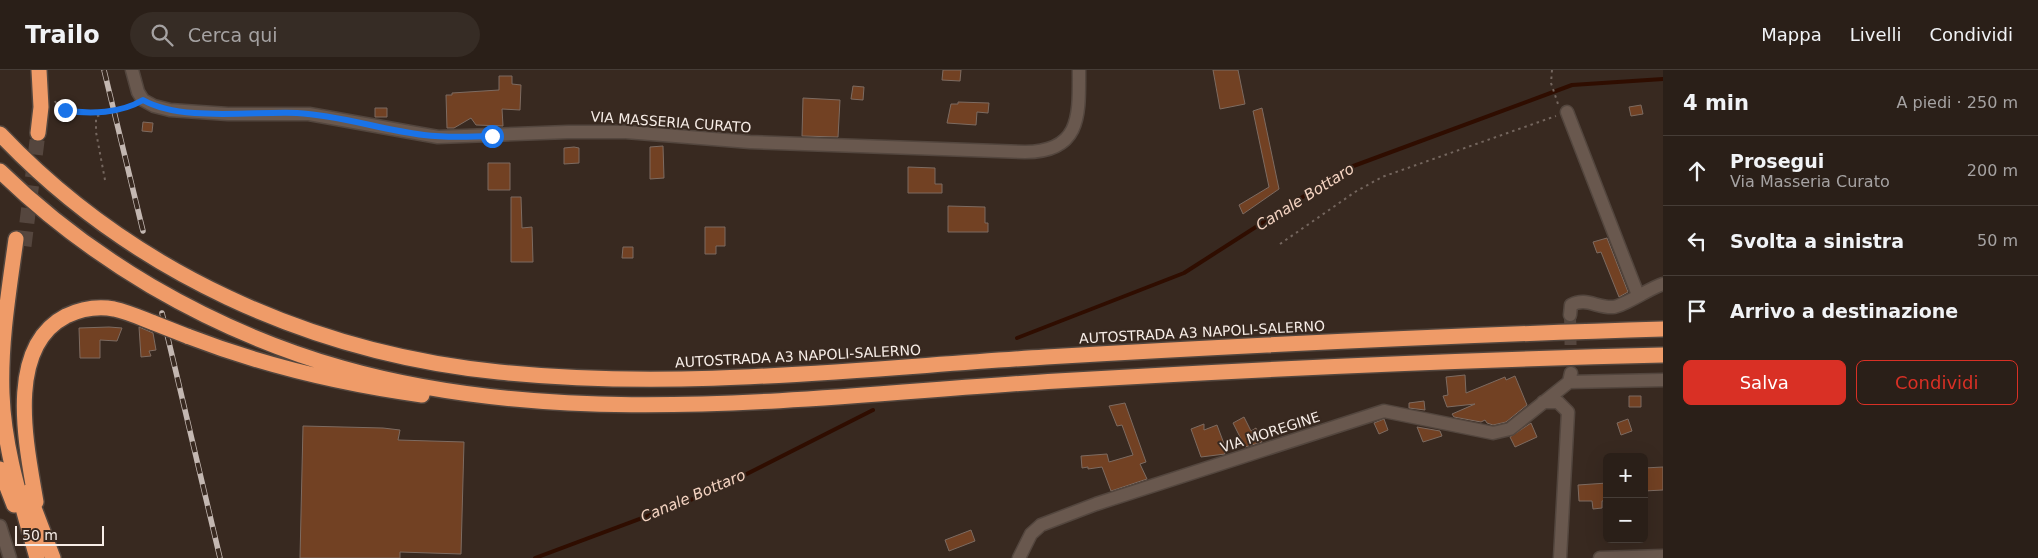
<!DOCTYPE html>
<html lang="it">
<head>
<meta charset="utf-8">
<style>
	body { margin:0; font-family:"DejaVu Sans",sans-serif; background:#362c25; color:#f1f3f6 }
	.controls { position:absolute; right:15px; bottom:15px; display:grid; overflow:hidden; border-radius:8px; box-shadow:0 5px 20px #0002 }
	.controls button { width:45px; height:45px; display:grid; place-items:center; padding:0; border:0; border-bottom:1px solid #463d37; background:#2a1f18; color:#f1f3f6; font:25px sans-serif }
	.scale { position:absolute; left:15px; bottom:12px; width:89px; box-sizing:border-box; padding-left:5px; border:2px solid #f7ede7; border-top:0; font-size:14px; line-height:18px; white-space:nowrap; color:#f7ede7; -webkit-text-stroke:4px #382920; paint-order:stroke }
	.stop { position:absolute; width:15px; height:15px; margin:-11px; border:4px solid #1a73e8; border-radius:50%; background:#fff }
	.stop.end { background:#1a73e8; border-color:#fff; box-shadow:0 1px 5px #0008 }
	.list { margin:0; padding:0; list-style:none }
	h2 { display:flex; justify-content:space-between; align-items:center; height:65px; margin:0; padding:0 20px; font-size:21px }
	h2 small { font-size:16px; font-weight:400; color:#a5a2a2 }
	.list li { display:grid; grid-template-columns:32px 1fr auto; gap:15px; align-items:center; box-sizing:border-box; height:70px; padding:0 20px; border-top:1px solid #463d37 }
	.list b { display:block; font-size:19px; white-space:nowrap }
	.list p { margin:0; font-size:16px; white-space:nowrap; color:#a5a2a2 }
	.list em { font-size:16px; font-style:normal; color:#a5a2a2 }
	.actions { display:flex; gap:10px; padding:15px 20px }
	.actions a { flex:1; padding:11px 0; border:1px solid #d93025; border-radius:8px; text-align:center; font-size:18px; color:#d93025 }
	.actions .main { background:#d93025; color:#fff }
	.icon { flex:none; width:28px; height:28px; fill:none; stroke:currentColor; stroke-width:2; stroke-linecap:round; stroke-linejoin:round }
	.map { position:relative; flex:none; width:1663px; height:488px; overflow:hidden }
	header { display:flex; align-items:center; gap:30px; box-sizing:border-box; height:70px; padding:0 25px; background:#2a1f18; border-bottom:1px solid #463d37 }
	header strong { font-size:24px }
	nav { display:flex; gap:28px; margin-inline-start:auto; font-size:18px }
	.search { width:350px; height:45px; background:#362c25; display:flex; align-items:center; gap:12px; box-sizing:border-box; padding:0 18px; border-radius:28px; color:#a5a2a2; font-size:19px }
	main { display:flex }
	aside { flex:1; background:#2a1f18 }
	.map>svg:first-child { display:block }
	.lines { fill:none; stroke-linecap:round; stroke-linejoin:round }
	.stream { stroke:#2f0d00; stroke-width:4 }
	.building { fill:#724123; stroke:#7d6b61 }
	.minor-tunnel { stroke:#55463e; stroke-width:12; stroke-dasharray:12 6; stroke-linecap:butt }
	.highway-tunnel { stroke:#55463e; stroke-width:15; stroke-dasharray:15 8; stroke-linecap:butt }
	.minor-casing { stroke:#53463e; stroke-width:15 }
	.highway-casing { stroke:#53463e; stroke-width:18 }
	.path { stroke:#74665e; stroke-width:2; stroke-dasharray:2.5 4; stroke-linecap:butt }
	.minor { stroke:#69584e; stroke-width:12 }
	.highway { stroke:#ef9b68; stroke-width:15 }
	.rail-casing { stroke:#c3b7b1; stroke-width:5.5 }
	.rail { stroke:#382920; stroke-width:4; stroke-dasharray:11; stroke-linecap:butt }
	.highway-bridge-casing { stroke:#53463e; stroke-width:18; stroke-linecap:butt }
	.highway-bridge { stroke:#ef9b68; stroke-width:15 }
	.route { stroke:#1a73e8; stroke-width:6 }
	.labels { text-anchor:middle; stroke-width:4; stroke-linejoin:round; paint-order:stroke }
	.street-label { font-size:14px; fill:#f7ede7; stroke:#382920 }
	.water-label { font-size:15px; font-style:italic; fill:#f5d4c2; stroke:#382920 }
</style>
</head>
<body>
<header>
<strong>Trailo</strong>
<div class="search"><svg class="icon" aria-label="search" viewBox="0 0 24 24"><circle cx="10" cy="10" r="6"/><path d="M15 15l6 6"/></svg>Cerca qui</div>
<nav><a>Mappa</a><a>Livelli</a><a>Condividi</a></nav>
</header>
<main>
<div class="map">
<svg width="1663" height="488" viewBox="0 0 1663 488">
	<rect width="100%" height="100%" fill="#382920"/>
	<g class="lines">
		<path class="stream" d="M1017,268L1184,203L1348,98L1572,15L1663,9
			M535,488L709,423L873,340"/>
	</g>
	<path class="building" d="M943,0H961L960,11L942,10Z
		M1213,0H1238L1245,34L1220,39Z
		M499,6H512V14L521,15L520,40L502,39L503,56L476,55L471,48L454,58H447L446,25H452V23L499,20Z
		M853,16L864,17L863,30L851,29Z
		M803,28L840,30L838,67L802,66Z
		M958,32L989,33L988,43L977,42L976,55L947,53L951,34H958Z
		M1641,35L1643,44L1631,46L1629,37Z
		M375,38H387V47H375Z
		M1262,38L1279,119L1243,144L1239,135L1269,117L1253,41Z
		M143,52L153,53L152,62L142,61Z
		M663,76L664,108L650,109V77Z
		M574,77L579,78V93L564,94V78Z
		M488,93H510V120H488Z
		M908,97L935,98V114H942V123H908Z
		M511,127H521L522,158L532,157L533,192H511Z
		M948,136L985,137V153H988V162H948Z
		M705,157H725V176H716V184H705Z
		M1607,168L1628,222L1619,227L1601,182L1597,183L1593,172Z
		M623,177H633V188H622Z
		M139,257L153,263L156,280L149,281L151,286L141,287Z
		M79,258L109,257L122,258L117,271L100,270V288H80Z
		M1465,305L1466,323L1505,307L1506,310L1515,306L1527,335L1506,352L1493,355L1487,353L1485,350L1481,352L1454,347L1452,344L1475,334L1447,337L1443,326L1448,325L1446,307Z
		M1629,326H1641V337H1629Z
		M1424,331L1425,340L1409,338V333Z
		M1125,333L1146,392L1140,394L1147,409L1111,421L1102,397L1088,399V397L1082,398L1081,386L1107,384L1109,392L1133,385L1122,355L1117,356L1109,336Z
		M1244,347L1251,361L1256,358L1262,372L1245,377L1233,353Z
		M1384,349L1388,360L1379,364L1374,353Z
		M1628,349L1632,361L1621,365L1617,353Z
		M1531,353L1537,367L1515,377L1510,367Z
		M1204,354V360L1217,355L1226,379L1224,380L1225,384L1201,387L1191,359Z
		M303,356L383,358L400,360L398,370L464,372L461,484L400,482V488H300Z
		M1417,357L1440,361L1442,366L1423,372Z
		M1663,397V420L1644,421V398Z
		M1607,413V430L1602,431V438L1593,439L1592,431H1579L1578,415Z
		M971,460L975,471L949,481L945,470Z"/>
	<g class="lines">
		<path class="minor-tunnel" d="M1570,245L1571,298"/>
		<path class="highway-tunnel" d="M24,176L38,63"/>
		<g class="minor-casing">
			<path id="minor" d="M132,0L138,22L143,30L154,36L170,40L228,44H309L438,67L568,62H626L750,72L1025,82C1082,82 1079,44 1079,0
				M1567,42L1638,225
				M1570,245L1571,235C1586,227 1597,238 1613,237C1622,237 1650,218 1663,214
				M1569,312L1663,310
				M1543,332H1558L1568,342L1560,488
				M0,456L10,488
				M1019,488L1031,464L1041,455L1096,434L1384,341L1493,363L1510,359L1569,312L1571,303
				M1600,488L1663,486"/>
		</g>
		<g class="highway-casing">
			<path id="highway" d="M38,63L41,37L39,0
				M0,64C131,202 311,283 499,302C681,321 865,298 1046,287C1252,275 1457,265 1663,259
				M0,101C45,145 97,184 151,216C211,251 275,279 342,298C571,363 823,325 1057,311C1259,299 1461,290 1663,285
				M16,169C9,220 0,273 2,324C4,380 22,434 37,488
				M187,266C262,295 342,314 422,325
				M0,399L14,435
				M28,422L53,488
				M36,432C27,378 4,278 66,246C81,239 97,236 114,239C128,242 141,248 154,253"/>
		</g>
		<path class="path" d="M1552,0L1551,13L1558,34
			M55,31C61,46 86,42 100,43
			M105,110L96,62V47L108,41L133,36
			M1280,174L1355,122L1382,107L1556,46"/>
		<use href="#minor" class="minor"/>
		<use href="#highway" class="highway"/>
		<g class="rail-casing">
			<path id="rail" d="M104,0L143,161
				M162,243L220,488"/>
		</g>
		<use href="#rail" class="rail"/>
		<g class="highway-bridge-casing">
			<path id="highway-bridge" d="M154,253L187,266"/>
		</g>
		<use href="#highway-bridge" class="highway-bridge"/>
	</g>
	<g class="lines">
		<path class="route" d="M65,40C90,45 121,43 143,30C181,52 253,41 297,43C339,45 382,60 424,65C446,68 469,67 492,66"/>
	</g>
	<g class="labels">
		<g class="street-label">
			<text transform="translate(671 52) rotate(4)" y="5">VIA MASSERIA CURATO</text>
			<text transform="translate(1202 262) rotate(-3)" y="5">AUTOSTRADA A3 NAPOLI-SALERNO</text>
			<text transform="translate(798 286) rotate(-3)" y="5">AUTOSTRADA A3 NAPOLI-SALERNO</text>
			<text transform="translate(1270 362) rotate(-18)" y="5">VIA MOREGINE</text>
		</g>
		<g class="water-label">
			<text transform="translate(1305 127) rotate(-32)" y="5">Canale Bottaro</text>
			<text transform="translate(693 426) rotate(-23)" y="5">Canale Bottaro</text>
		</g>
	</g>
</svg>
<div class="controls">
<button>+</button>
<button>−</button>
</div>
<div class="scale">50 m</div>
<div class="stop" style="left:492px;top:66px"></div>
<div class="stop end" style="left:65px;top:40px"></div>
</div>
<aside>
<h2>4 min<small>A piedi · 250 m</small></h2>
<ul class="list">
<li><svg class="icon" aria-label="ahead" viewBox="0 0 24 24"><path d="M12 20V5M6 11l6-6 6 6"/></svg><div><b>Prosegui</b><p>Via Masseria Curato</p></div><em>200 m</em></li>
<li><svg class="icon" aria-label="left" viewBox="0 0 24 24"><path d="M17 20v-9H6M10 6l-5 5 5 5"/></svg><div><b>Svolta a sinistra</b></div><em>50 m</em></li>
<li><svg class="icon" aria-label="arrive" viewBox="0 0 24 24"><path d="M6 21V4h12l-3 4 3 4H6"/></svg><div><b>Arrivo a destinazione</b></div></li>
</ul>
<div class="actions"><a class="main">Salva</a><a>Condividi</a></div>
</aside>
</main>
</body>
</html>
